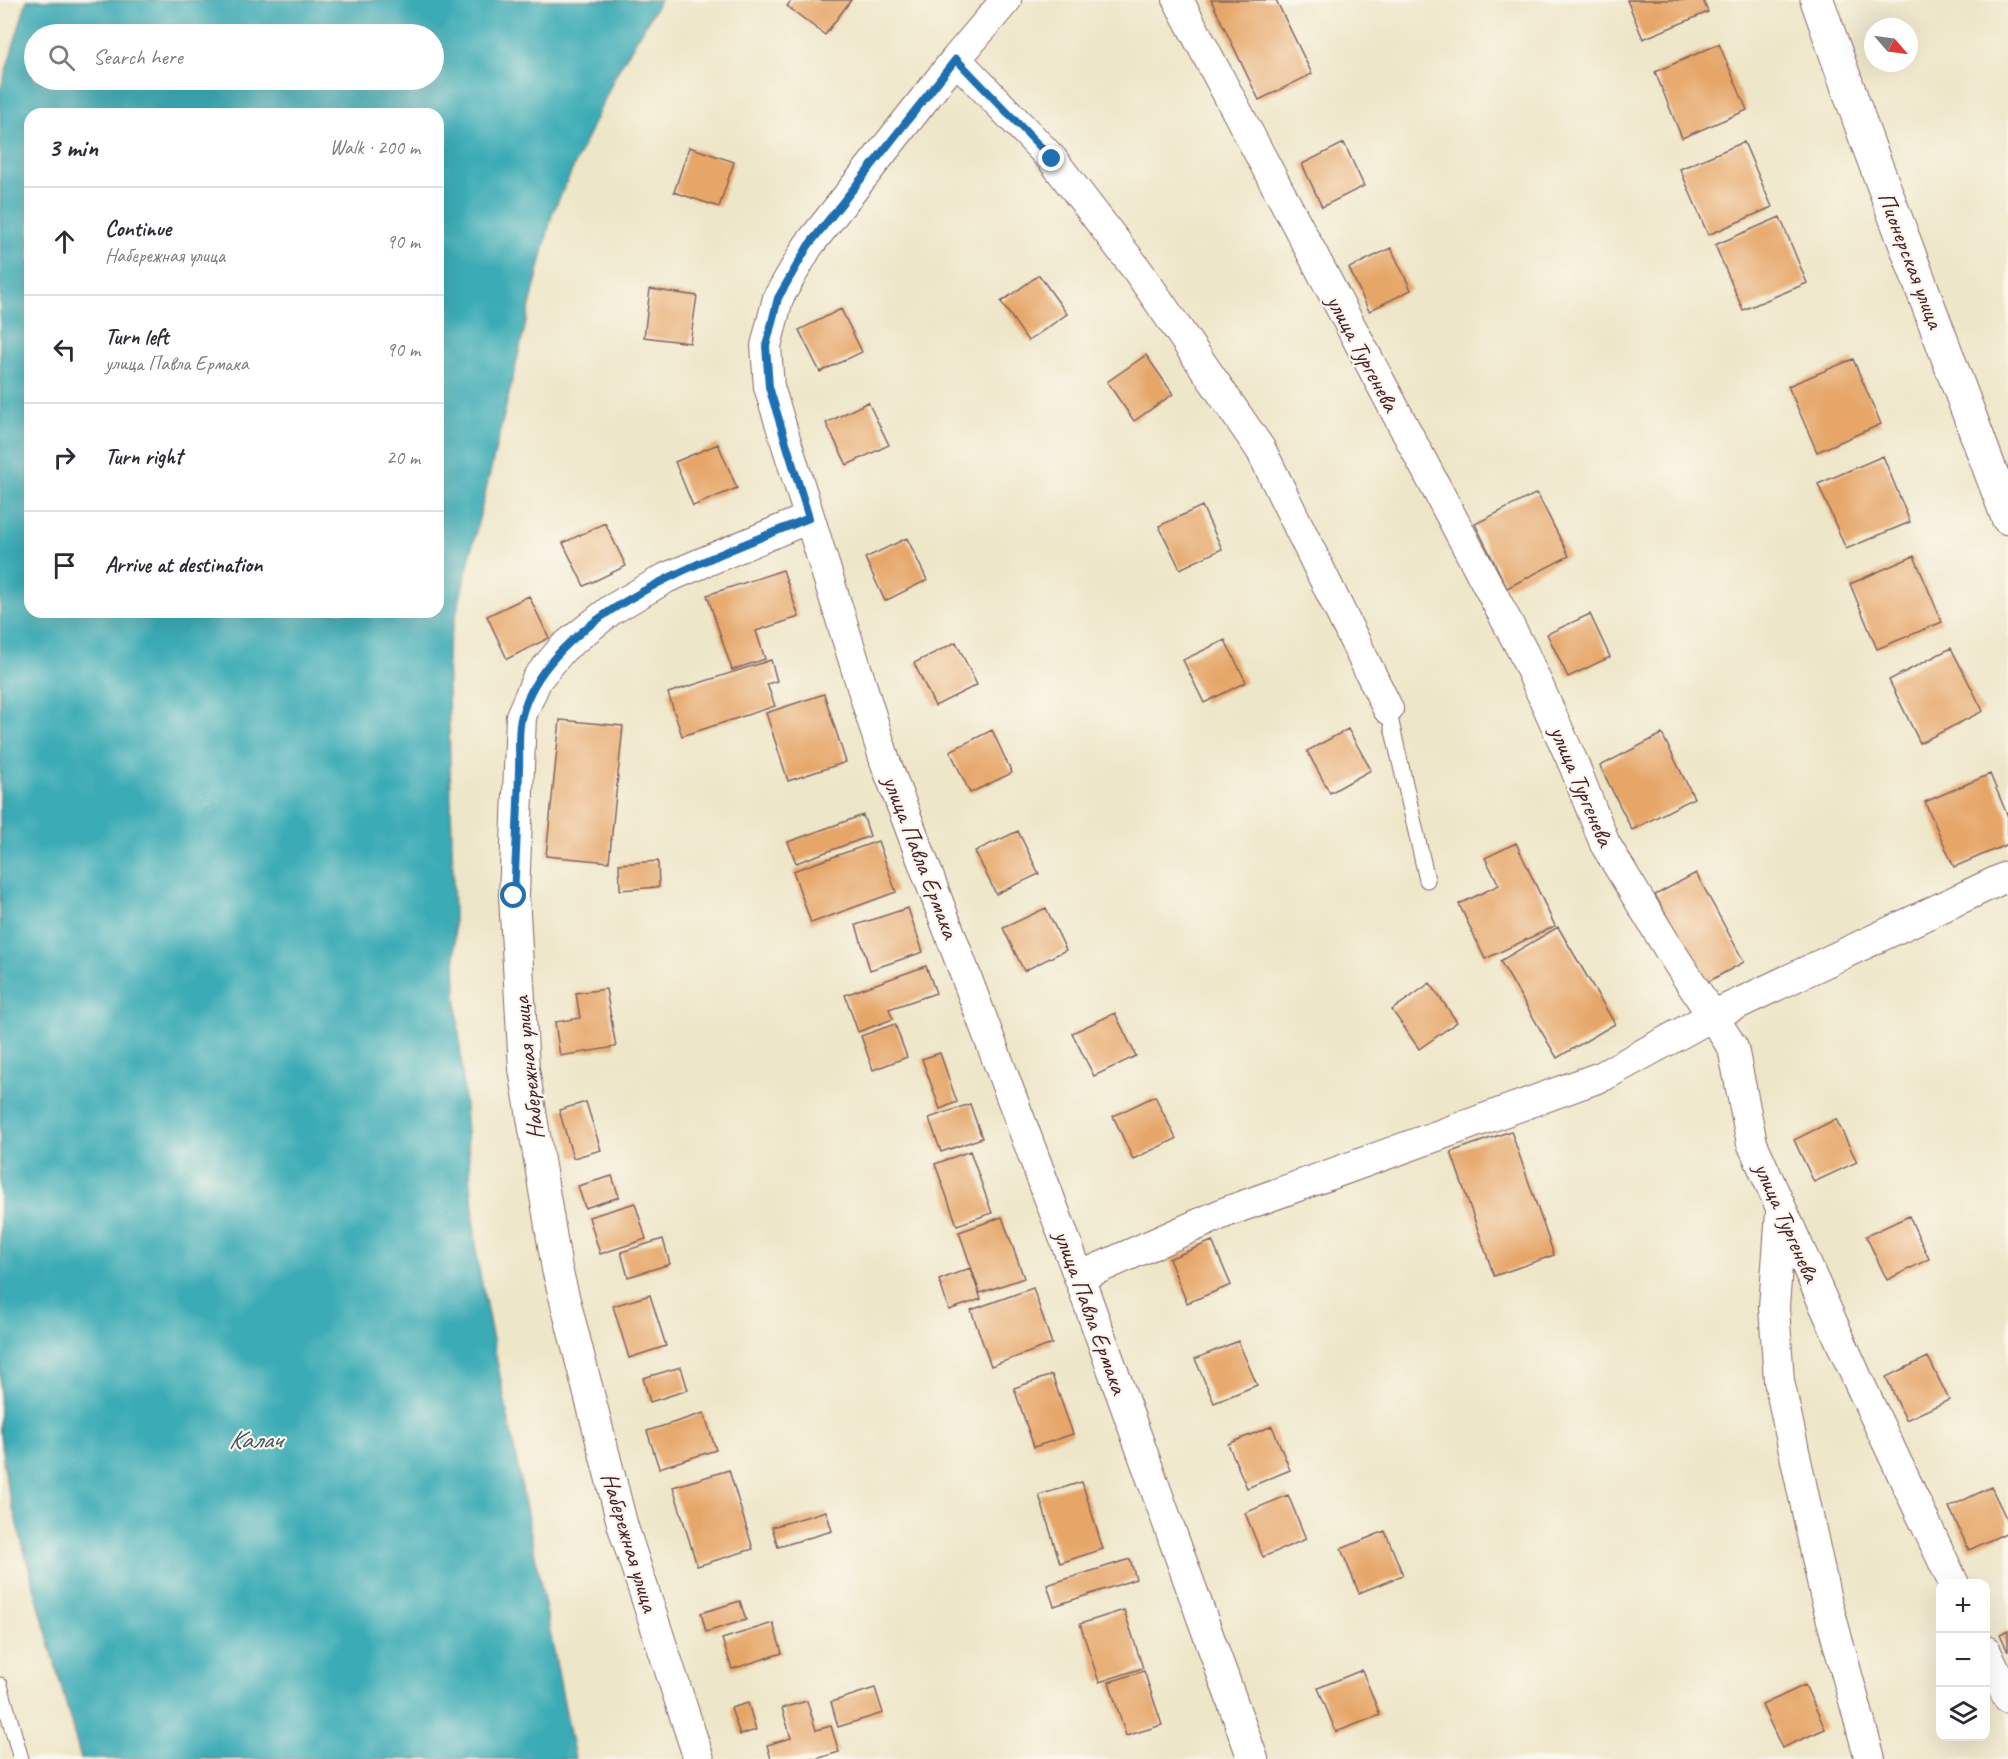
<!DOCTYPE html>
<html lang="en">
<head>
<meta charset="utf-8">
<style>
	body { margin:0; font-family:Caveat,sans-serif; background:#f2f2f3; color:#2b2b33 }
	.controls { position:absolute; right:18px; bottom:18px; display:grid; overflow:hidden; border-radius:12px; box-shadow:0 6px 24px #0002 }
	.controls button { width:54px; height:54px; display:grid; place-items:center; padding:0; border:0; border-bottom:2px solid #e1e1e2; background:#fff; color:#2b2b33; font:30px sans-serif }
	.compass { position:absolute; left:1864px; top:18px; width:54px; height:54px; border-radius:50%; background:#fff; box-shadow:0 6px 24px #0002; rotate:118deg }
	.stop { position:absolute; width:18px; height:18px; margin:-14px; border:4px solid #1f6fb2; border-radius:50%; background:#fff }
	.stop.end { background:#1f6fb2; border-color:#fff; box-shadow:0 2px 6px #0008 }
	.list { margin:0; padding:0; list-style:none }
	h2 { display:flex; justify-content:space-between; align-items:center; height:78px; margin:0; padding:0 24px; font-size:26px }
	h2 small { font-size:20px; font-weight:400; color:#7c7c81 }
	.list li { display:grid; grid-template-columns:39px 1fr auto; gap:18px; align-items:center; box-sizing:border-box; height:108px; padding:0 24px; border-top:2px solid #e1e1e2 }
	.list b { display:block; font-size:22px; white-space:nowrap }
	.list p { margin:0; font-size:20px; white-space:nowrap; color:#7c7c81 }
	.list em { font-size:20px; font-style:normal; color:#7c7c81 }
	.icon { flex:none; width:33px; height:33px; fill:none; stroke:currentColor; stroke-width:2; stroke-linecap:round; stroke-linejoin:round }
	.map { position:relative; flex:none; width:2008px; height:1759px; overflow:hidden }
	.search { position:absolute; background:#fff; box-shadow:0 6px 24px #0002; left:24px; top:24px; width:420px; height:66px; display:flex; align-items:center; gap:15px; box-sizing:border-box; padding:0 21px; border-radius:33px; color:#7c7c81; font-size:22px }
	.panel { position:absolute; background:#fff; box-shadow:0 6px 24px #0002; left:24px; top:108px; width:420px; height:510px; border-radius:18px }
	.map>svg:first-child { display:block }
	.water { fill:#3aabb5; stroke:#426570; stroke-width:1.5; fill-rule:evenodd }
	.building { fill:#e6a667 }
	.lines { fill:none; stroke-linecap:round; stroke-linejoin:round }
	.service-casing { stroke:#836562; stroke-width:17 }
	.minor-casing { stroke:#836562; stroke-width:32 }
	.tertiary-casing { stroke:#836562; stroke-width:35 }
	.service { stroke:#fff; stroke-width:15 }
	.minor { stroke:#fff; stroke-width:30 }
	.tertiary { stroke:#fff; stroke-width:33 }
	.route { stroke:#1f6fb2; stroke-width:8 }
	.labels { text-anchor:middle; stroke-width:4.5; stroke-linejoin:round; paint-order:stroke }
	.street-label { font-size:24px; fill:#4a1f2b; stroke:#fbf7ec }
	.water-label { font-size:26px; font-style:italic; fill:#445762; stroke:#fbf7ec }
</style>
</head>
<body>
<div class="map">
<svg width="2008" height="1759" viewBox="0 0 2008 1759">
	<rect width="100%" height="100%" fill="#fbf7ec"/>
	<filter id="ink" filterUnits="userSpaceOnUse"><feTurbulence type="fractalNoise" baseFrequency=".0167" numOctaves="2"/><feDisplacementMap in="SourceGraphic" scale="12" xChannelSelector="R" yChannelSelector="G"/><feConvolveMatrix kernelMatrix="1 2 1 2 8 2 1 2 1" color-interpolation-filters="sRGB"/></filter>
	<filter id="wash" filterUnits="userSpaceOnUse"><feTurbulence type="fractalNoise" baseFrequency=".008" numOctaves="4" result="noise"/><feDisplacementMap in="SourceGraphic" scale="24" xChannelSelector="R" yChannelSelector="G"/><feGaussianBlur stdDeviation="1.35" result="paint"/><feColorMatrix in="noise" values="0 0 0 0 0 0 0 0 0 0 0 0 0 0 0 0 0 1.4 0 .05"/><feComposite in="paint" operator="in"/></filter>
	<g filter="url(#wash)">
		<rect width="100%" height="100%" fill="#eee6c8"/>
		<path class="water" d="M27,0H660L617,72L552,214L447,652L456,994L477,1259L575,1759H81L7,1487L0,1433V91ZM34,34H434V80H34ZM30,114H438V612H30Z"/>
		<g id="blocks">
			<path class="building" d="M792,0H851L825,35L787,6Z
				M1211,0H1276L1312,74L1259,100Z
				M1627,0H1703L1708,12L1643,39Z
				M1719,44L1747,110L1682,138L1655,72Z
				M1744,142L1772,207L1708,235L1680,169Z
				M1344,143L1364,186L1322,207L1302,164Z
				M689,147L734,162L719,207L674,192Z
				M1780,217L1807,283L1743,310L1715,245Z
				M1391,248L1411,290L1369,311L1349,268Z
				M1039,275L1067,314L1028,341L1001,302Z
				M650,289L697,296L690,343L644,337Z
				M841,309L862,352L820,372L799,330Z
				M1146,355L1173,394L1134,421L1107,382Z
				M1853,359L1881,424L1817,452L1788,386Z
				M868,402L889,445L847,465L826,423Z
				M718,444L737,488L693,506L675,462Z
				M1883,456L1910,522L1846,549L1818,484Z
				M1537,493L1569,556L1507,588L1475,524Z
				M1202,506L1222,549L1180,569L1159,526Z
				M605,523L626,566L584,586L563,543Z
				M907,538L927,580L885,601L865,558Z
				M1914,556L1942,622L1877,649L1850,584Z
				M783,570L799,617L756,631L765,659L732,670L707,595Z
				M529,596L549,638L507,659L487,616Z
				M1590,614L1610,657L1568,677L1547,634Z
				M1225,640L1246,682L1204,703L1183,660Z
				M956,642L977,685L935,706L914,663Z
				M1951,648L1983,711L1920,743L1889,680Z
				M771,660L777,681L767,684L775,706L682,736L668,693Z
				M824,694L846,762L788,781L766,713Z
				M560,720L623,726L609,862L546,856Z
				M1348,729L1371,770L1330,793L1307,751Z
				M992,730L1012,773L970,793L950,751Z
				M1662,734L1694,798L1632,830L1600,766Z
				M1990,774L2008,817V844L1954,867L1925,802Z
				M863,815L870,836L796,863L788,842Z
				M1018,831L1039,874L996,894L975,851Z
				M878,841L896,892L811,923L793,871Z
				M1516,843L1555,926L1485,959L1459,904L1499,885L1485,858Z
				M658,861L659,887L620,890L619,864Z
				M1696,873L1744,962L1704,984L1655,895Z
				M908,908L923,952L870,970L856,925Z
				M1046,908L1066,950L1024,971L1003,928Z
				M1558,927L1615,1024L1557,1058L1500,961Z
				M926,966L936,993L889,1009L893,1019L858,1032L845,995Z
				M1430,983L1457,1022L1419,1049L1392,1010Z
				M606,989L616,1047L560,1056L555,1022L580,1018L576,993Z
				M1115,1013L1136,1056L1094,1076L1072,1033Z
				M895,1024L907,1057L873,1070L861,1036Z
				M940,1053L957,1102L940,1109L922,1059Z
				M1155,1096L1176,1139L1133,1159L1113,1116Z
				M586,1102L601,1150L573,1158L559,1110Z
				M970,1104L982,1138L941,1152L929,1118Z
				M1836,1119L1857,1162L1814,1182L1794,1140Z
				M1511,1131L1554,1255L1494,1276L1451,1152Z
				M970,1151L992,1213L957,1225L935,1164Z
				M612,1176L619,1197L585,1208L578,1186Z
				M635,1203L646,1239L600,1254L589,1217Z
				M1909,1216L1929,1259L1887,1280L1866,1236Z
				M1002,1217L1024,1278L980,1293L959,1232Z
				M663,1239L670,1264L628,1277L621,1252Z
				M1212,1241L1231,1285L1187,1303L1169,1259Z
				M970,1268L981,1299L949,1310L939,1280Z
				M1033,1288L1052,1344L991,1366L971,1310Z
				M650,1295L666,1346L629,1358L613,1306Z
				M1238,1341L1257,1385L1214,1403L1195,1359Z
				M1928,1357L1949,1400L1906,1420L1886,1377Z
				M681,1367L688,1390L650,1402L643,1378Z
				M1052,1375L1073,1434L1034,1447L1014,1388Z
				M704,1413L716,1450L659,1468L647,1431Z
				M1272,1426L1290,1470L1247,1488L1228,1444Z
				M729,1470L753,1549L697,1566L673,1487Z
				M1082,1482L1103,1549L1060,1563L1039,1495Z
				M1991,1487L2008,1522V1532L1969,1550L1949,1507Z
				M1288,1495L1306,1539L1263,1557L1245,1513Z
				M826,1511L832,1531L778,1547L772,1527Z
				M1385,1531L1403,1575L1359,1593L1341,1549Z
				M1130,1559L1136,1579L1054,1606L1047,1585Z
				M740,1601L746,1620L706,1632L701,1613Z
				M1124,1610L1143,1668L1099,1682L1080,1624Z
				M773,1623L782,1653L732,1669L722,1639Z
				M2008,1630V1651L2000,1634Z
				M1362,1670L1380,1715L1336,1732L1318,1688Z
				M1144,1671L1162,1725L1126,1736L1109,1682Z
				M1805,1685L1825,1729L1782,1748L1762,1705Z
				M875,1688L883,1713L838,1727L831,1702Z
				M807,1701L816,1730L831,1726L839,1752L816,1759H771L767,1745L791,1738L782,1708Z
				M748,1703L756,1730L740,1735L731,1708Z"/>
		</g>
	</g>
	<g filter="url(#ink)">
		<use href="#blocks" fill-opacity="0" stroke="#836562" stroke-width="1.5"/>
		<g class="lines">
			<g class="service-casing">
				<path id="service" d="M1388,709L1427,880
					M0,1685L21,1759"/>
			</g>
			<g class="minor-casing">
				<path id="minor" d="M1006,0L956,59L808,246L778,298L766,346L769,387L885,761L1079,1277L1253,1759
					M1178,0L1523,652L1574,765L1605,844L1667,946L1733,1048L1752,1143L1857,1378L1954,1584
					M956,59L1052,159L1138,271L1261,450L1388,709
					M1781,1212L1774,1307L1779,1381L1825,1595L1870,1759
					M1079,1277L1226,1212L1603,1076L1712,1016L2008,876
					M1986,1651L2008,1698
					M699,1759L623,1527L557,1269L524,1069L514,896L521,716L537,679L563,648L611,610L666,578L809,518"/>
			</g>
			<g class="tertiary-casing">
				<path id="tertiary" d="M1817,0L1866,139L2008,518"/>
			</g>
			<use href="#service" class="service"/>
			<use href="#minor" class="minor"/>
			<use href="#tertiary" class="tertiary"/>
		</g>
	</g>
	<g class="lines" filter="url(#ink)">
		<path class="route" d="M514,896C516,854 518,812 519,769C520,752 517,731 522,715C550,611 720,555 809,518L769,387L766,346L778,298L808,246L956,59L1052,159"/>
	</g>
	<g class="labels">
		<g class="street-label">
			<text transform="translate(1911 260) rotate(69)" y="8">Пионерская улица</text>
			<text transform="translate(1363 353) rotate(62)" y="8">улица Тургенева</text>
			<text transform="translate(1582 786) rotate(67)" y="8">улица Тургенева</text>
			<text transform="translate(921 857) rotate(69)" y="8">улица Павла Ермака</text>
			<text transform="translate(528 1068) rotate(-96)" y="8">Набережная улица</text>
			<text transform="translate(1787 1222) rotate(66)" y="8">улица Тургенева</text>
			<text transform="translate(1091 1312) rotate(70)" y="8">улица Павла Ермака</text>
			<text transform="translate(630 1542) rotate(73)" y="8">Набережная улица</text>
		</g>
		<g class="water-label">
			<text x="255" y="1448">Калач</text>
		</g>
	</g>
</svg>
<div class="controls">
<button>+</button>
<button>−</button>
<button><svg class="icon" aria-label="layers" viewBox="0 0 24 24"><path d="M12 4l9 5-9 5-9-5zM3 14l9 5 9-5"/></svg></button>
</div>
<svg class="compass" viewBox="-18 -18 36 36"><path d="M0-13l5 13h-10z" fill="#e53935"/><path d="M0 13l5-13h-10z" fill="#7c7c81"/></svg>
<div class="stop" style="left:514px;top:896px"></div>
<div class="stop end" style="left:1052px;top:159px"></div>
<div class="search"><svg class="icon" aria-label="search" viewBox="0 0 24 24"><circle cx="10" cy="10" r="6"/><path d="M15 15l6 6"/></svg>Search here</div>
<section class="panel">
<h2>3 min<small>Walk · 200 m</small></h2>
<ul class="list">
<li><svg class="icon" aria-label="ahead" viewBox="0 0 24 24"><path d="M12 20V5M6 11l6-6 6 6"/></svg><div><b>Continue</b><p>Набережная улица</p></div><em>90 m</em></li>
<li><svg class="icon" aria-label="left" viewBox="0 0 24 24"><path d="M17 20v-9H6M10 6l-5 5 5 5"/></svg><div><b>Turn left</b><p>улица Павла Ермака</p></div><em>90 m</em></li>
<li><svg class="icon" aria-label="right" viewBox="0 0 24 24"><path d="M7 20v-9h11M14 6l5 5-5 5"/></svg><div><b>Turn right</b></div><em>20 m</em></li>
<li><svg class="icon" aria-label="arrive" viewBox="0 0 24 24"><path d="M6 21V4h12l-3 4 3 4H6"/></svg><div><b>Arrive at destination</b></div></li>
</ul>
</section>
</div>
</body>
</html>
